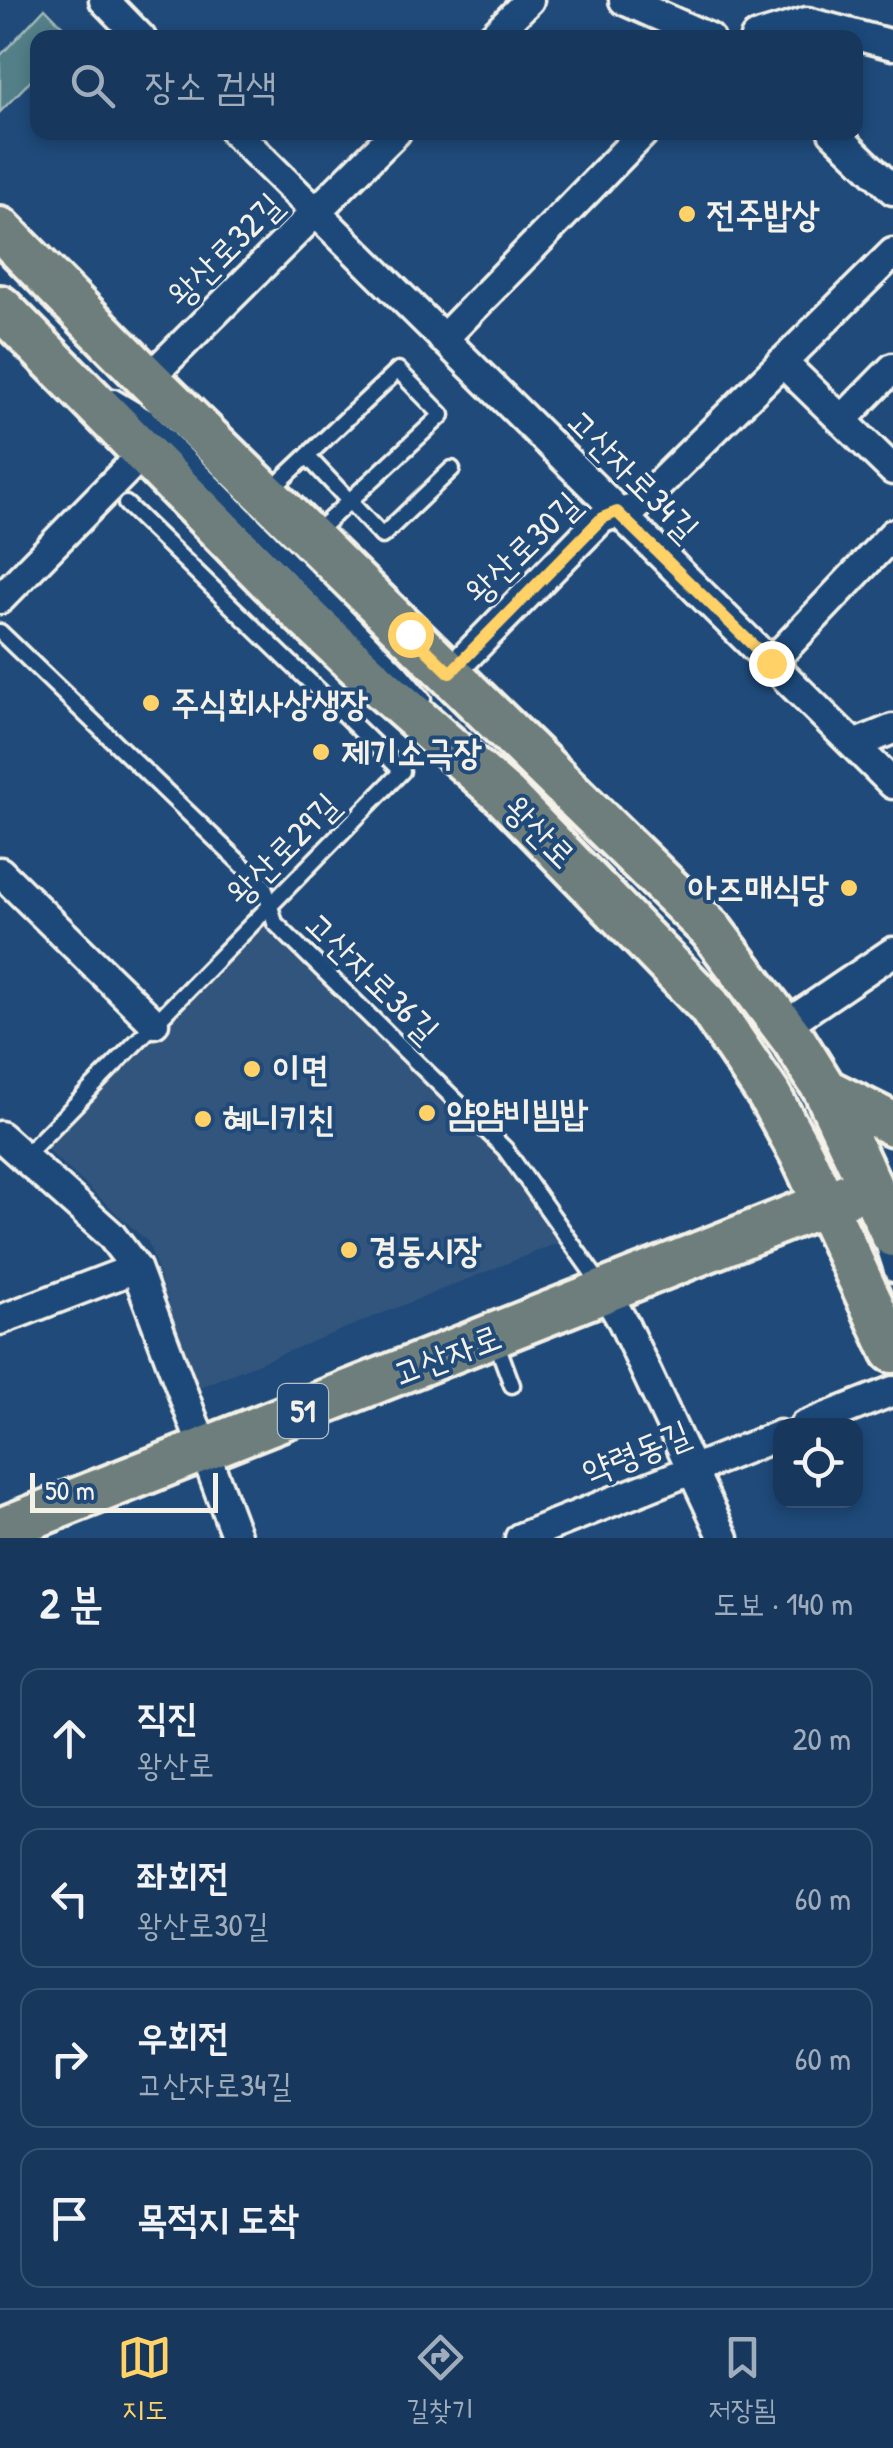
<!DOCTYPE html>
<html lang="ko">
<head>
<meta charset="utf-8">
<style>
	body { margin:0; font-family:"Patrick Hand","Poor Story",sans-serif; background:#244365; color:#f1f3f6 }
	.controls { position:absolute; right:30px; bottom:30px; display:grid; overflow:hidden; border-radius:20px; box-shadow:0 5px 15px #0003 }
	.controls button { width:90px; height:90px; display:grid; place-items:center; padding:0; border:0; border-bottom:2px solid #365272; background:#17385c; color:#f1f3f6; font:50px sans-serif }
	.scale { position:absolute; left:30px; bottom:25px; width:188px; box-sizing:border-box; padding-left:10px; border:5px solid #f4f1e8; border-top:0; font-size:28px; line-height:35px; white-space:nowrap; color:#f4f1e8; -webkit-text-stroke:8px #1f4a7a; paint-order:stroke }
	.stop { position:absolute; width:30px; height:30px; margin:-22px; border:8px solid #ffd166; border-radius:50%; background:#fff }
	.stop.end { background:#ffd166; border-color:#fff; box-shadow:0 2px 10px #0008 }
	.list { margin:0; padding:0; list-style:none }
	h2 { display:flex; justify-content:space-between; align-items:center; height:130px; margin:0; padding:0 40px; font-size:42px }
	h2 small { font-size:32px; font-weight:400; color:#9eacbb }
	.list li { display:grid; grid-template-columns:65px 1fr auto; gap:30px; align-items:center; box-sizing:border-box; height:140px; margin:0 20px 20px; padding:0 20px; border:2px solid #365272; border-radius:20px }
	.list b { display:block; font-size:38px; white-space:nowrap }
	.list p { margin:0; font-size:32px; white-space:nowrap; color:#9eacbb }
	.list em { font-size:32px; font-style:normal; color:#9eacbb }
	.icon { flex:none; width:55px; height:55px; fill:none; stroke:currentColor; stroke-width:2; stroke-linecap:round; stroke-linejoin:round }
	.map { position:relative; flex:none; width:893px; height:1538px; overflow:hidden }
	.search { position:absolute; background:#17385c; box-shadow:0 5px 15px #0003; left:30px; right:30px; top:30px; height:110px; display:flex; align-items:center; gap:25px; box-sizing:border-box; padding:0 35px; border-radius:20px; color:#9eacbb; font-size:38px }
	.sheet { height:770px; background:#17385c }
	nav { display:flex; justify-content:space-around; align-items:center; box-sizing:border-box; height:140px; border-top:2px solid #365272; background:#17385c; font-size:28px; color:#9eacbb }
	nav a { display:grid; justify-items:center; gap:5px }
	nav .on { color:#ffd166 }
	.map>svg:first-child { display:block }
	.built { fill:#33547d }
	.green { fill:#527f88; stroke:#a3b8b8; stroke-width:2.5 }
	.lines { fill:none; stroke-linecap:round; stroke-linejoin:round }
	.service-casing { stroke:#f4f1e8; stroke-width:21 }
	.minor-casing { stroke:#f4f1e8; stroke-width:35 }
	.primary-casing { stroke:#f4f1e8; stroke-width:50 }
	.service { stroke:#1f4a7a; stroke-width:14 }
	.minor { stroke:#1f4a7a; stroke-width:28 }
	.primary { stroke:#6d7e7c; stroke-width:42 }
	.route { stroke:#ffd166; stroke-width:12 }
	.poi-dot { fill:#ffd166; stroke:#1f4a7a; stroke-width:4 }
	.labels { text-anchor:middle; stroke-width:8; stroke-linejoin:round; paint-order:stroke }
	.shield { fill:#1f4a7a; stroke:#b4bfc7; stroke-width:2.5 }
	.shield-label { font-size:32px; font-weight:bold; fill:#f4f1e8 }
	.poi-label { font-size:35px; font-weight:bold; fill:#f4f1e8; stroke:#1f4a7a; text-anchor:start }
	.street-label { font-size:35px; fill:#f4f1e8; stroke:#1f4a7a }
</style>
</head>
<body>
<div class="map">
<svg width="893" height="1538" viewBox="0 0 893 1538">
	<rect width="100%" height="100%" fill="#1f4a7a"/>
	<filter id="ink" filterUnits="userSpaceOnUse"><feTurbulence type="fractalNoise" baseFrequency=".01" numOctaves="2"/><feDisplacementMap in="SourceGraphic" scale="20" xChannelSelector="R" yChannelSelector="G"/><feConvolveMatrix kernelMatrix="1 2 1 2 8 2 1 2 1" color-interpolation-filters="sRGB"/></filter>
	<g filter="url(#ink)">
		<path class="built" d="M264,925L491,1143L560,1242L197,1388L148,1242L41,1144Z"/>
		<path class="green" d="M45,8L73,37L38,38L37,74L0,112V56Z"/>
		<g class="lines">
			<g class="service-casing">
				<path id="service" d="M114,397L147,417L400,672L423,699
					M307,456L382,536L452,469
					M270,491L398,370L442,415L315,533
					M0,632L264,886L275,923L505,1149L601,1285
					M23,1158L402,771L126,504
					M881,1237L893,1274
					M495,1339L512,1385"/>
			</g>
			<g class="minor-casing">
				<path id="minor" d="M104,0L141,38
					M624,0L709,38
					M491,38L529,0
					M755,38L807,22L893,45
					M235,132L893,784
					M833,132L893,190
					M443,339L644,132
					M782,362L893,470
					M148,379L396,132
					M842,420L893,368
					M0,599L144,452
					M771,663L893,534
					M450,673L602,518L636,507L893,253
					M854,745L893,729
					M0,872L154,1023
					M784,1026L893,952
					M0,1136L110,1234L136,1268L237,1538
					M606,1293L623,1322L724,1538
					M0,1320L136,1268
					M804,1426L893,1391
					M520,1538L780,1435"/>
			</g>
			<g class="primary-casing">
				<path id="primary" d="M0,229L148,379L711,930L795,1042L825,1090L893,1235
					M0,307L302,613L383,689L506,797L709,1006L769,1095L802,1155L893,1351
					M825,1090L893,1124
					M0,1530L850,1194"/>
			</g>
			<use href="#service" class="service"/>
			<use href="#minor" class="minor"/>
			<use href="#primary" class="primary"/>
		</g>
	</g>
	<g class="lines" filter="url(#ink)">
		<path class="route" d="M410,634L450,673L602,518L617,512L771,663"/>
	</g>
	<g class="poi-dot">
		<circle cx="687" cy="214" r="10"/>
		<circle cx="151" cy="703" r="10"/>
		<circle cx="321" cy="752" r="10"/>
		<circle cx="849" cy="888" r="10"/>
		<circle cx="252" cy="1069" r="10"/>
		<circle cx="427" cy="1113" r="10"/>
		<circle cx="203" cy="1119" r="10"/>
		<circle cx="349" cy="1250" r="10"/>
	</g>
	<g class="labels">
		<rect class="shield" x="278" y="1384" width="50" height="54" rx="8"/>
		<g class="shield-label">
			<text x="303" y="1422">51</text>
		</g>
		<g class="poi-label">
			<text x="707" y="226">전주밥상</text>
			<text x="171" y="715">주식회사상생장</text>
			<text x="341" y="764">제기소극장</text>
			<text x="829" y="900" text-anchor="end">아즈매식당</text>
			<text x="272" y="1081">이면</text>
			<text x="447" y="1125">얌얌비빔밥</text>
			<text x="223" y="1131">혜니키친</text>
			<text x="369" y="1262">경동시장</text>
		</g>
		<g class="street-label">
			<text transform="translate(225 250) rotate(-45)" y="12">왕산로32길</text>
			<text transform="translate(633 475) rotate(45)" y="12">고산자로34길</text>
			<text transform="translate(523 548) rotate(-44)" y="12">왕산로30길</text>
			<text transform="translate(540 832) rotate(45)" y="12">왕산로</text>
			<text transform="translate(283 849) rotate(-45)" y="12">왕산로29길</text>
			<text transform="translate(372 977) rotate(44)" y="12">고산자로36길</text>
			<text transform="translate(447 1355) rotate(-21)" y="12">고산자로</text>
			<text transform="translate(636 1452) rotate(-22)" y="12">약령동길</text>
		</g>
	</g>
</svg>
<div class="controls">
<button><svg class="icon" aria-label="locate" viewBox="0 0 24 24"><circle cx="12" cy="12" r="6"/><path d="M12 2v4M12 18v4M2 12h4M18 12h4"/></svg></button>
</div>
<div class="scale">50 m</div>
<div class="stop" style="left:410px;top:634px"></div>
<div class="stop end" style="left:771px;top:663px"></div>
<div class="search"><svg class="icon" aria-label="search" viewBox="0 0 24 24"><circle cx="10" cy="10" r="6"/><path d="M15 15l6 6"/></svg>장소 검색</div>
</div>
<section class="sheet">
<h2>2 분<small>도보 · 140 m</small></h2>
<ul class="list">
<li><svg class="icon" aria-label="ahead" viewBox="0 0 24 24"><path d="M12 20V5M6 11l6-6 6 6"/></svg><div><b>직진</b><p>왕산로</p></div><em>20 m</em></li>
<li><svg class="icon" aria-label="left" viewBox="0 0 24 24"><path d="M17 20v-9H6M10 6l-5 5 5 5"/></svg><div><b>좌회전</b><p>왕산로30길</p></div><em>60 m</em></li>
<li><svg class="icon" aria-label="right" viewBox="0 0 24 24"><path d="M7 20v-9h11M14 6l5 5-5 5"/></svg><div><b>우회전</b><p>고산자로34길</p></div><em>60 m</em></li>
<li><svg class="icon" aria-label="arrive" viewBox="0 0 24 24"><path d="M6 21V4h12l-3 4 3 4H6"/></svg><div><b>목적지 도착</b></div></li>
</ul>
</section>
<nav>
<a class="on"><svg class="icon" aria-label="map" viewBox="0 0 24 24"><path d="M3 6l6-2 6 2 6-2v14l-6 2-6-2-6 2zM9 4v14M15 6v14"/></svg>지도</a>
<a><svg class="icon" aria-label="directions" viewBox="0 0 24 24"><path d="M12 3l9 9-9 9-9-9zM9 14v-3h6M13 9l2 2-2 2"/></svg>길찾기</a>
<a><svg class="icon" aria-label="saved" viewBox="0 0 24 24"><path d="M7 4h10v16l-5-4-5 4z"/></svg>저장됨</a>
</nav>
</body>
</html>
